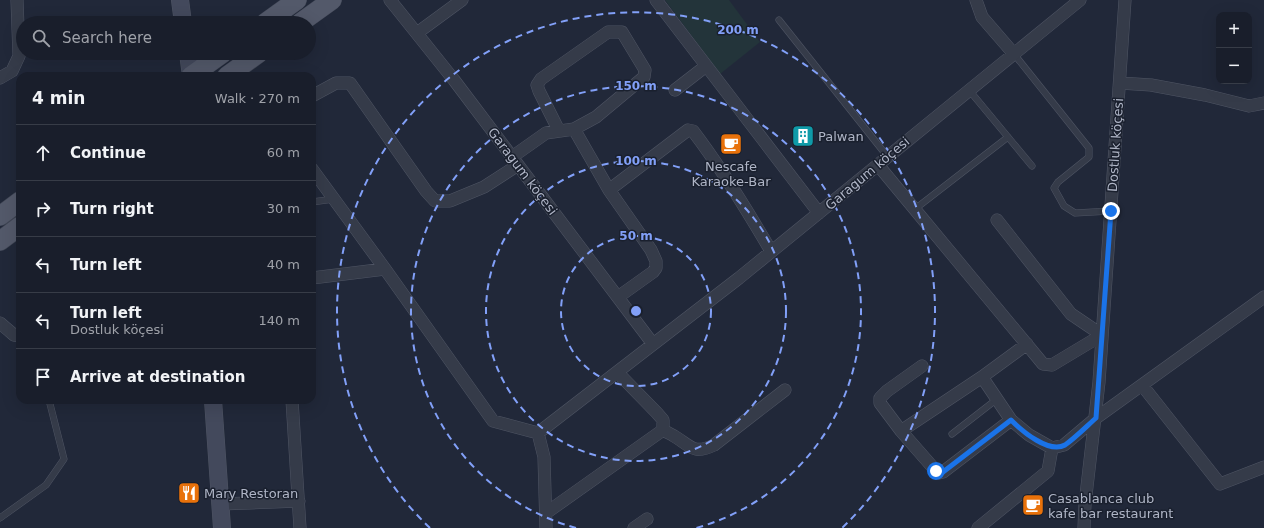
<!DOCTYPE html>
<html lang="en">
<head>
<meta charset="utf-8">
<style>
	body { margin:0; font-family:"DejaVu Sans",sans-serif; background:#222733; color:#f1f3f6 }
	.controls { position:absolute; right:12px; top:12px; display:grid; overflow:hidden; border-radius:8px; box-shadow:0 4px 16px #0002 }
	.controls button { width:36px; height:36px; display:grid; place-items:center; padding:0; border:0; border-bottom:1px solid #373c47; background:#191e2b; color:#f1f3f6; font:20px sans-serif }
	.stop { position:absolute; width:12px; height:12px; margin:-9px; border:3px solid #1a73e8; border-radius:50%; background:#fff }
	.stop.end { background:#1a73e8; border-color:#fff; box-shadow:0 1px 4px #0008 }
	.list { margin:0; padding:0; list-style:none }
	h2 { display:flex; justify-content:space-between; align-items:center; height:52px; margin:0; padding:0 16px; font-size:17px }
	h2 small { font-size:13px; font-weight:400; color:#9fa2a9 }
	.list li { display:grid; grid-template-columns:26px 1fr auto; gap:12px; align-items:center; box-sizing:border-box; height:56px; padding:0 16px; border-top:1px solid #373c47 }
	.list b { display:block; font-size:15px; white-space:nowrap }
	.list p { margin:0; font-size:13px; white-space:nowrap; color:#9fa2a9 }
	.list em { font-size:13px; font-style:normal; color:#9fa2a9 }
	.icon { flex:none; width:22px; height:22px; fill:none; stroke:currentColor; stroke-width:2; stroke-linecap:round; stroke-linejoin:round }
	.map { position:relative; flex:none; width:1264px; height:528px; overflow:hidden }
	.search { position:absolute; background:#191e2b; box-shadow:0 4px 16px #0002; left:16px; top:16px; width:300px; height:44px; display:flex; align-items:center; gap:10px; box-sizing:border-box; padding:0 14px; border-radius:22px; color:#9fa2a9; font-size:15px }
	.panel { position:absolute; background:#191e2b; box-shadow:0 4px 16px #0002; left:16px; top:72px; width:300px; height:332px; border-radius:12px }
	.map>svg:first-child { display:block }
	.green { fill:#23343a }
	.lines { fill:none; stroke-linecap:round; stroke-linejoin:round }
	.lane-casing { stroke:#4f5564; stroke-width:7 }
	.street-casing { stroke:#4f5564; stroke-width:13 }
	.secondary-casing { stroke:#4f5564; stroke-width:18 }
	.primary-casing { stroke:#3e4453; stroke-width:20 }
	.lane { stroke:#353b49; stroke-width:6 }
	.street { stroke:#353b49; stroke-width:12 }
	.secondary { stroke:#43495c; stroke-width:17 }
	.primary { stroke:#53596a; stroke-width:19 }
	.route { stroke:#1a73e8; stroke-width:5 }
	.ring { fill:none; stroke:#82a0f8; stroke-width:2; stroke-dasharray:7 5 }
	.labels { text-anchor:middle; stroke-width:3; stroke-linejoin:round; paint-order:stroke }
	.poi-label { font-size:13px; fill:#afb5c6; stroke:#1a202e; text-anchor:start }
	.street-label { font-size:13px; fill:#afb5c6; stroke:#1a202e }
	.centre { fill:#82a0f8; stroke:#1a202e; stroke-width:2 }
	.ring-label { font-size:12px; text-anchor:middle; font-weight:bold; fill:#82a0f8; stroke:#1a202e; stroke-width:3; stroke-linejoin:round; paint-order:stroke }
</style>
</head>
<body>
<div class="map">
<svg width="1264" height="528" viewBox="0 0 1264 528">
	<rect width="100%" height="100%" fill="#212839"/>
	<path class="green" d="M665,0H729L760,42L720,74Z"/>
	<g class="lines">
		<g class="lane-casing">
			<path id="lane" d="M779,20L887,156
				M1014,54L1089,148V157L1058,182L1054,188L1064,206L1075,213L1111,211
				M969,90L1032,166
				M312,202L334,199
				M915,209L1008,137
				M952,434L997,399
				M0,518L46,485L64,459L49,400"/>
		</g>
		<g class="street-casing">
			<path id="street" d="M390,0L454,80L653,344
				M656,0L819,213
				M976,0L982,17L1014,54
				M417,33L462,0
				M0,78L12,71L19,56L17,0
				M1120,83L1151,85L1205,95L1249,106L1264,103
				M675,90L706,66
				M312,96L336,83H350L426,191L435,201H450L484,187L518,165
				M574,129L609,190L651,250L656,261V268L653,272L618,297
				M512,157L546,133L574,129L596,117L644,77L645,70L622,32H608L541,79L537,85L539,91L559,131
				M878,165L1043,364L1052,365L1102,335L1071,314L997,220
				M312,169L385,269
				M609,190L684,133L688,130L693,131C722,169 747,210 771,251
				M312,278L385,269L493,421L538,433
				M0,323L14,335L20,336
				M922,366L887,391L880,398V403L901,431L936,471L939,473L943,472L1011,420L1029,435L1052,448
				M982,377L1011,420
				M1142,385L1220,484L1264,467
				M292,400L300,528
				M663,430C666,432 671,434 674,436C691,446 693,455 714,445L785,390
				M901,431L982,377L1027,344
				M220,504L299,501
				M546,513L663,430V420L657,413L617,372
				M546,528L544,457L538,433L739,278L1080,0
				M634,528L647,519
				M978,528L1048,471L1052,448L1064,445L1096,418L1264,297
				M1084,528L1085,504L1099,382L1125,0"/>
		</g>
		<g class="secondary-casing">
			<path id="secondary" d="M180,0L183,23
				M188,53L191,76
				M213,400L222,528"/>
		</g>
		<g class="primary-casing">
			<path id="primary" d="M265,23L297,0
				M300,23L332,0
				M191,76L223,53
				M227,76L259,53
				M0,216L20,201
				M0,241L20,226"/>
		</g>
		<use href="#lane" class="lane"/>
		<use href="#street" class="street"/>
		<use href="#secondary" class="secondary"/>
		<use href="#primary" class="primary"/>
	</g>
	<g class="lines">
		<path class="route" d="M936,471L939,473L943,472L1011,420C1022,431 1049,454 1065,445C1074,439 1087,426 1096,418L1111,211"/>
	</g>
	<g class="ring">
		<circle cx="636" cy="311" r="75"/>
		<circle cx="636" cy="311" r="150"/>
		<path d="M576 528A225 225 0 1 1 696 528"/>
		<path d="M430 528A299 299 0 1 1 842 528"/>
	</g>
	<defs>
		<g id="building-square" transform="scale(1.15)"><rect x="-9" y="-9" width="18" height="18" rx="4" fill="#0f9aa8" stroke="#1a202e"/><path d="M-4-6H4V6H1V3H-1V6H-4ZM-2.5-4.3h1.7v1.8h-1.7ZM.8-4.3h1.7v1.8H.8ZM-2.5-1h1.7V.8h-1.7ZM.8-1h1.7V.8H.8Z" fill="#fff"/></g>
		<g id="cafe-square" transform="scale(1.15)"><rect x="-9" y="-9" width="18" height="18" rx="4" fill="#e8710a" stroke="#1a202e"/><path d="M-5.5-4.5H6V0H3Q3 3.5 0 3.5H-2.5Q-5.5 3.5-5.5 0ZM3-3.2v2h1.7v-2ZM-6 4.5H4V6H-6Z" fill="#fff"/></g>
		<g id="restaurant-square" transform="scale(1.15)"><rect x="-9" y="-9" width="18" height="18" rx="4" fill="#e8710a" stroke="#1a202e"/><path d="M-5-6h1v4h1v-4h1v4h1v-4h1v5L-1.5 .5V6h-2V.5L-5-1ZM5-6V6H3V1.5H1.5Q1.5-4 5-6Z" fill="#fff"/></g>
	</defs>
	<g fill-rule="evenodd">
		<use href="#building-square" x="803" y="136"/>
		<use href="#cafe-square" x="731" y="144"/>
		<use href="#restaurant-square" x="189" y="493"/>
		<use href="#cafe-square" x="1033" y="505"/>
	</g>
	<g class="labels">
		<g class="poi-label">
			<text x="818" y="141">Palwan</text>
			<text x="731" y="171" text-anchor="middle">Nescafe<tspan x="731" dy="15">Karaoke-Bar</tspan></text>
			<text x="204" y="498">Mary Restoran</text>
			<text x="1048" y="503">Casablanca club<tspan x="1048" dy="15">kafe bar restaurant</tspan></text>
		</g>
		<g class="street-label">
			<text transform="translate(1115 145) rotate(-86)" y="5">Dostluk köçesi</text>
			<text transform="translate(523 171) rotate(53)" y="5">Garagum köçesi</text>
			<text transform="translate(867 173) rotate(-40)" y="5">Garagum köçesi</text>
		</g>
	</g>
	<circle cx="636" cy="311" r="6" class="centre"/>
	<g class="ring-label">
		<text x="738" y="34">200 m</text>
		<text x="636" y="90">150 m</text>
		<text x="636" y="165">100 m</text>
		<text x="636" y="240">50 m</text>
	</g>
</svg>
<div class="controls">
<button>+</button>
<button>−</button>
</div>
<div class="stop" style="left:936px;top:471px"></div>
<div class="stop end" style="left:1111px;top:211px"></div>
<div class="search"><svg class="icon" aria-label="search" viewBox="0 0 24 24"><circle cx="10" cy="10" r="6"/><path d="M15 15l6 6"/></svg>Search here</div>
<section class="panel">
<h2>4 min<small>Walk · 270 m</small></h2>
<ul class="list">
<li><svg class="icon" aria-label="ahead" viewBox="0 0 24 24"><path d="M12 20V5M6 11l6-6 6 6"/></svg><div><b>Continue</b></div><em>60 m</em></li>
<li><svg class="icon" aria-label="right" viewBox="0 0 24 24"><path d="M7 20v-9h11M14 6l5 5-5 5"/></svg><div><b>Turn right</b></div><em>30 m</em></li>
<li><svg class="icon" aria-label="left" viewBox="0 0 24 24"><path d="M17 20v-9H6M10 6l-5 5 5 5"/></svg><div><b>Turn left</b></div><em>40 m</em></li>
<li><svg class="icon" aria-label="left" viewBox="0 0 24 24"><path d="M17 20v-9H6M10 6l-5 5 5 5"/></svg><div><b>Turn left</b><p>Dostluk köçesi</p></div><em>140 m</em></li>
<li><svg class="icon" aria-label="arrive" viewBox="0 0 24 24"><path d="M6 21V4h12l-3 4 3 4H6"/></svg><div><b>Arrive at destination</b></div></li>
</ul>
</section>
</div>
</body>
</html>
